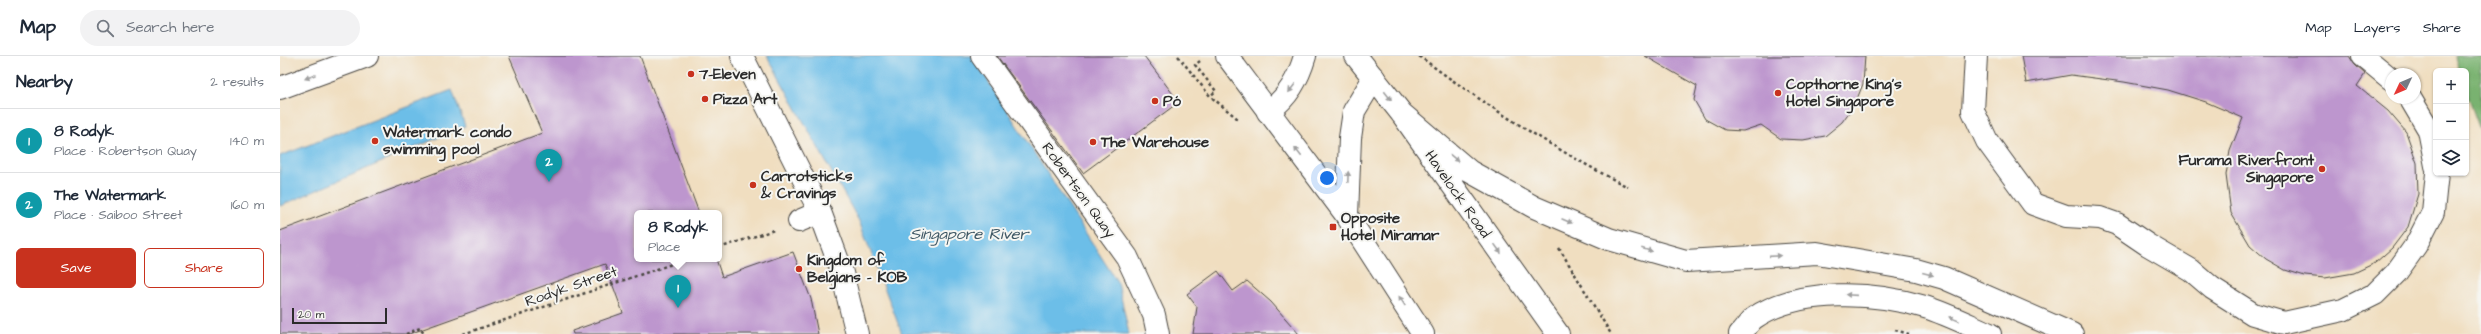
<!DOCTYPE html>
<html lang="en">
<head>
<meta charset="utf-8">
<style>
	body { margin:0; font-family:"Architects Daughter",sans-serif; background:#f2f2f3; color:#1f2937 }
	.controls { position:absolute; right:12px; top:12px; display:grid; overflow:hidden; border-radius:6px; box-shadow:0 1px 3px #0004 }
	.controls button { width:36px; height:36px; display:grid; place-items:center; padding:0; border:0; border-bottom:1px solid #e0e1e3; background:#fff; color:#1f2937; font:20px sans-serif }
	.compass { position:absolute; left:2105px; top:12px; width:36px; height:36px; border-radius:50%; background:#fff; box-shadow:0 1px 3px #0004; rotate:226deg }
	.scale { position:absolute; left:12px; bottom:10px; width:95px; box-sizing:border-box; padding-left:4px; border:2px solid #2b2b2b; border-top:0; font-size:11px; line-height:14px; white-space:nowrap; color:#2b2b2b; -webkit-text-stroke:3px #f6f6f2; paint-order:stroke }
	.you { position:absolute; left:1047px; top:122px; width:14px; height:14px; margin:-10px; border:3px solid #fff; border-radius:50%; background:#1a73e8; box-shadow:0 0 0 6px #1a73e833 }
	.badge { display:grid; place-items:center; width:26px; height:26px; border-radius:50%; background:#c8321e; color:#fff; font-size:13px; font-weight:700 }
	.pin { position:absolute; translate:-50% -33px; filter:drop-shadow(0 1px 2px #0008) }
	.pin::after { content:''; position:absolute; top:21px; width:14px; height:12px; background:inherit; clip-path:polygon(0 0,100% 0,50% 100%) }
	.popup { position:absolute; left:354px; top:154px; width:88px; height:52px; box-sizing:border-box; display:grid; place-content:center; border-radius:6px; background:#fff; filter:drop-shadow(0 1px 3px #0005); font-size:13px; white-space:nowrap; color:#747a83 }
	.popup b { font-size:15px; color:#1f2937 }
	.popup::after { content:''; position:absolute; left:50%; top:100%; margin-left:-8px; border:8px solid transparent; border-top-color:#fff }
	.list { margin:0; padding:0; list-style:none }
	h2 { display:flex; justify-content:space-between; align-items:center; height:52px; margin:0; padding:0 16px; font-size:17px }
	h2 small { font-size:13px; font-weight:400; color:#747a83 }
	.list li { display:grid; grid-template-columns:26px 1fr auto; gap:12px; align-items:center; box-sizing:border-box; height:64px; padding:0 16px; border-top:1px solid #e0e1e3 }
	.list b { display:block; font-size:15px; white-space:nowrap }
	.list p { margin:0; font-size:13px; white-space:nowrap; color:#747a83 }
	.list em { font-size:13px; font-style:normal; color:#747a83 }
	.actions { display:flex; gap:8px; padding:12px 16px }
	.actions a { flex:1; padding:9px 0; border:1px solid #c8321e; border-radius:6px; text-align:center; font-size:14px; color:#c8321e }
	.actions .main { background:#c8321e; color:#fff }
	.icon { flex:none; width:22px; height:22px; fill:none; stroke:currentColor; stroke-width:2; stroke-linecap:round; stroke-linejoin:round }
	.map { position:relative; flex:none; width:2201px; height:278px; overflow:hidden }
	header { display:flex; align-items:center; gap:24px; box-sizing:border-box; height:56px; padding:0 20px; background:#fff; border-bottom:1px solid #e0e1e3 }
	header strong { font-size:19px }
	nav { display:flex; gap:22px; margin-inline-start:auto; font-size:14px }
	.search { width:280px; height:36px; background:#f2f2f3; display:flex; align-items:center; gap:10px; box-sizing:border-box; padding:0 14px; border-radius:22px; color:#747a83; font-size:15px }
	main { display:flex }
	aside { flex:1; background:#fff }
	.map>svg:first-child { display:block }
	.forest { fill:#79b270; stroke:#526e4e }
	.water { fill:#6cbee8; stroke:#4c748a }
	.building { fill:#bd96ce }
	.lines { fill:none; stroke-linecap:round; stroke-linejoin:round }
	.minor-casing { stroke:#494641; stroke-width:24 }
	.major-casing { stroke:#494641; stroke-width:24 }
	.path { stroke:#494641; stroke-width:2.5; stroke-dasharray:3 3; stroke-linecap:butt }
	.minor { stroke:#fff; stroke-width:22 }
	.major { stroke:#fff; stroke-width:22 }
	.oneway { fill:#a0a0a0 }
	.poi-dot { fill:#c8321e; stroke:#f6f6f2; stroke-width:1.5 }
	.labels { text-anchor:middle; stroke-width:4; stroke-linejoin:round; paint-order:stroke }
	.poi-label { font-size:15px; font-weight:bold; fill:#2b2b2b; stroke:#f6f6f2; text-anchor:start }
	.street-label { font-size:15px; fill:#2b2b2b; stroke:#f6f6f2 }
	.water-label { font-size:16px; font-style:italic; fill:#3e5764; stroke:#f6f6f2 }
</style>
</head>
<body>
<header>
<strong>Map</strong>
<div class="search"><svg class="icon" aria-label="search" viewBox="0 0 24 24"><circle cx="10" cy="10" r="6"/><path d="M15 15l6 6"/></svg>Search here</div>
<nav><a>Map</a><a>Layers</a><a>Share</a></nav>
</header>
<main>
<aside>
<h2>Nearby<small>2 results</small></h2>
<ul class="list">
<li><span class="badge" style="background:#0f9aa8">1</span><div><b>8 Rodyk</b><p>Place · Robertson Quay</p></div><em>140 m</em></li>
<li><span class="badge" style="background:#0f9aa8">2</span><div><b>The Watermark</b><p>Place · Saiboo Street</p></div><em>160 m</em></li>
</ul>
<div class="actions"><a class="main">Save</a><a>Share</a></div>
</aside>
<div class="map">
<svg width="2201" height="278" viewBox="0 0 2201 278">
	<rect width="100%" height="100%" fill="#f6f6f2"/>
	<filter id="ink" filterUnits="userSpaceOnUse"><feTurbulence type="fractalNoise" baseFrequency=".025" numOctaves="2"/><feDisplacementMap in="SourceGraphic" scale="8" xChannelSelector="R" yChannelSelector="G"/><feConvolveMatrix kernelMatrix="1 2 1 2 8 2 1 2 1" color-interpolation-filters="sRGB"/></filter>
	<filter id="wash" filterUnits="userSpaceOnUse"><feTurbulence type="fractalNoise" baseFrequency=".012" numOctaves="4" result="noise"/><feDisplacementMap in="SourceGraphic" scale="16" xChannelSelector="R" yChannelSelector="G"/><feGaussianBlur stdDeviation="0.9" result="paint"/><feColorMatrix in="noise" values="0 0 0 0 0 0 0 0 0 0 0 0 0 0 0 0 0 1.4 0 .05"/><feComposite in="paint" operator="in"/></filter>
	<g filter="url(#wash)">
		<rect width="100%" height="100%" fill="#f0dec0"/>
		<path class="forest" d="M2174,0H2201V77L2186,35V15H2179Z"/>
		<path class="water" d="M487,0H692L838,227L849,278H622L579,165Z
			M172,34L185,70L0,150V100Z"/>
		<g id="blocks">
			<path class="building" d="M229,0H360L419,157H357V203H436L442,221L513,196L531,243L538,278H293L292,275L343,257L325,208L129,278H0V175L262,77Z
				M717,0H864L899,46L803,117Z
				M1365,0H1585L1583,28L1575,48L1562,66L1545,80L1523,84L1501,83L1481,69L1463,75L1445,74L1425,63L1414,44L1417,30Z
				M1741,0H2069L2075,9L2085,18L2077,30L2108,55L2126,76L2137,107L2138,138L2128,171L2112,192L2095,207L2074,217L2045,222L2025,220L2005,214L1986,203L1970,189L1951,157L1946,119L1950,95L1963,62L1926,46L1888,34L1844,26L1791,19L1746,27Z
				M938,215L953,235L967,225L991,246L1019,278H913L917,251L907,238Z"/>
		</g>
	</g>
	<g filter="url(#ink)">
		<use href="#blocks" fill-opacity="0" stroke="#494641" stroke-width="1"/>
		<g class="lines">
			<g class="minor-casing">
				<path id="minor" d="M462,0L540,156L561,213L577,278
					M702,0L847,201L874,259L878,278
					M1696,0L1693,55L1707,85L1753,148L1786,160L1820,162L1837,168L1868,189L1911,214L1932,232L1973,258L2004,267L2063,254L2095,238L2116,217L2136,189L2153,156L2157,117
					M2083,0L2111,23
					M0,32L87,0
					M2130,42L2149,74L2156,110
					M988,56C1008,41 1018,24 1025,0
					M1067,160L1070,82L1074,55L1094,22
					M519,165L540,156"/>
			</g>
			<g class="major-casing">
				<path id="major" d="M947,0L1067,160L1143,278
					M1076,0L1122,58L1278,278
					M1122,58L1189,115L1254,151L1329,183L1406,205L1537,197L1636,214L1664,222L1792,278
					M1460,278C1465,273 1469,266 1474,262C1519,231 1596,236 1645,251C1667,258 1689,269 1710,278"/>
			</g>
			<path class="path" d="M898,0L930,40L958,63
				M1139,0C1205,49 1274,93 1348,131
				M920,5L915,9L936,35L930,40
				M439,192L494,174
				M1279,192L1331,278
				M1615,274L1629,278
				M126,278L140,272L144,278
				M183,278L407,203"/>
			<use href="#minor" class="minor"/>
			<use href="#major" class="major"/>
		</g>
		<defs><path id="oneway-solid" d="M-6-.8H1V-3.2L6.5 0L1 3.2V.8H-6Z"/></defs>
		<g class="oneway">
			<use href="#oneway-solid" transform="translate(30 21) rotate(159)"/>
			<use href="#oneway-solid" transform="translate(1012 32) rotate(127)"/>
			<use href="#oneway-solid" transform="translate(1108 40) rotate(52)"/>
			<use href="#oneway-solid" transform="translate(1018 96) rotate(-127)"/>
			<use href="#oneway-solid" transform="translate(1174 102) rotate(40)"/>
			<use href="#oneway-solid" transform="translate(1068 121) rotate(-88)"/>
			<use href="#oneway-solid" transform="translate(1287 165) rotate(23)"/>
			<use href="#oneway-solid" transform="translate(1218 193) rotate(55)"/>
			<use href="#oneway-solid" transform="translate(1367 194) rotate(16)"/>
			<use href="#oneway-solid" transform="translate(1495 200) rotate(-4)"/>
			<use href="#oneway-solid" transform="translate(1648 218) rotate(15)"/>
			<use href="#oneway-solid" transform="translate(1571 239) rotate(-176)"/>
			<use href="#oneway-solid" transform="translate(1122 245) rotate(-123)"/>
			<use href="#oneway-solid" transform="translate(1674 263) rotate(-158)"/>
		</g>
	</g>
	<g class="poi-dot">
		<circle cx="411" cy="18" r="4"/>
		<circle cx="1498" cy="37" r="4"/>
		<circle cx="425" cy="43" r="4"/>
		<circle cx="875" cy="45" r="4"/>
		<circle cx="95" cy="85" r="4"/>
		<circle cx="813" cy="86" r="4"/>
		<circle cx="2042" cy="113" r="4"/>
		<circle cx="473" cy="129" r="4"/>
		<rect x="1049" y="167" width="8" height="8" rx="2"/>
		<circle cx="519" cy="213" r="4"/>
	</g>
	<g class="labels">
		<g class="poi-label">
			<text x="419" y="23">7-Eleven</text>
			<text x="1506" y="33">Copthorne King's<tspan x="1506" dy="17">Hotel Singapore</tspan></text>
			<text x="433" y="48">Pizza Art</text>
			<text x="883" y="50">Pó</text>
			<text x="103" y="81">Watermark condo<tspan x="103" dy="17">swimming pool</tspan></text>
			<text x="821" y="91">The Warehouse</text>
			<text x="2034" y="109" text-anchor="end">Furama Riverfront<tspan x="2034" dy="17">Singapore</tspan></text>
			<text x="481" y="125">Carrotsticks<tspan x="481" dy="17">&amp; Cravings</tspan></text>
			<text x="1061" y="167">Opposite<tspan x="1061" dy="17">Hotel Miramar</tspan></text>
			<text x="527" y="209">Kingdom of<tspan x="527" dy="17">Belgians - KOB</tspan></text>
		</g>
		<g class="street-label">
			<text transform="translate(799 134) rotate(54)" y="5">Robertson Quay</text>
			<text transform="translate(1178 138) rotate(55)" y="5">Havelock Road</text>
			<text transform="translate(291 230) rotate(-19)" y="5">Rodyk Street</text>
		</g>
		<g class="water-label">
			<text x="689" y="183">Singapore River</text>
		</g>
	</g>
</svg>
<div class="controls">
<button>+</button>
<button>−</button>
<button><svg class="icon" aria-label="layers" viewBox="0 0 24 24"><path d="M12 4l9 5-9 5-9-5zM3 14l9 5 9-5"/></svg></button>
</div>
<svg class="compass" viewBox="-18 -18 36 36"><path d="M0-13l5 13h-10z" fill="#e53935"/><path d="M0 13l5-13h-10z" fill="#747a83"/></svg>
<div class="scale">20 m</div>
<div class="you"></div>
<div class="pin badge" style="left:398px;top:252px;background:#0f9aa8">1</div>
<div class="popup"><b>8 Rodyk</b>Place</div>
<div class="pin badge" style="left:269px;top:126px;background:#0f9aa8">2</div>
</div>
</main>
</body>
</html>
